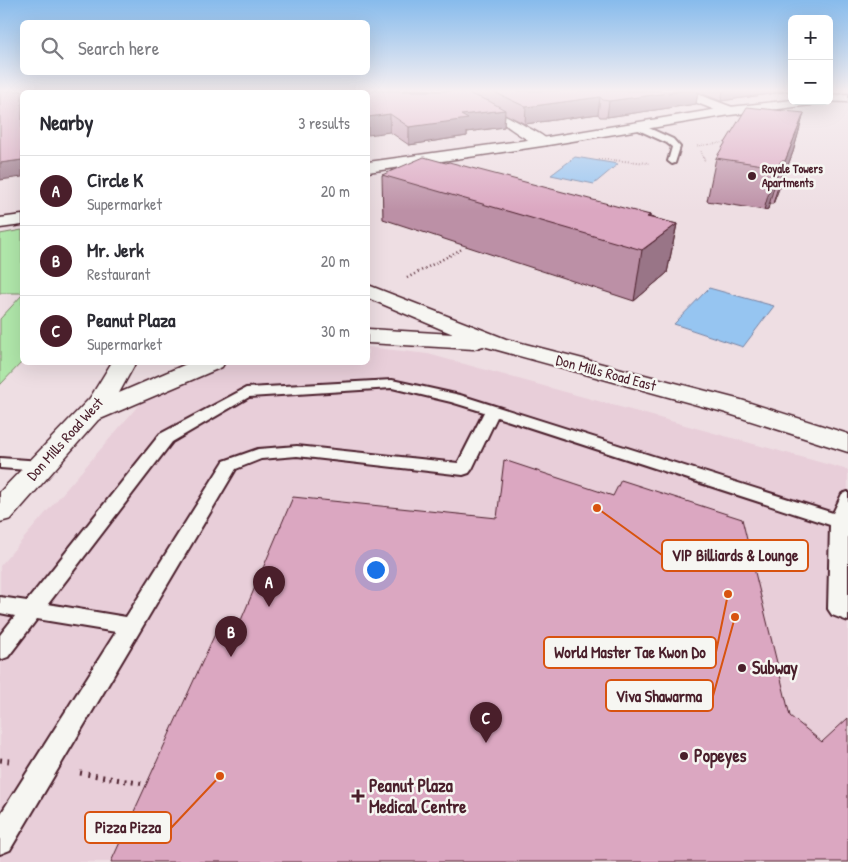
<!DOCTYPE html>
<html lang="en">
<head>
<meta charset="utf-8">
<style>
	body { margin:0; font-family:"Patrick Hand",sans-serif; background:#f7f7f7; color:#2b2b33 }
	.controls { position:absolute; right:15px; top:15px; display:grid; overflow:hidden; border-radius:8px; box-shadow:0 5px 20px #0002 }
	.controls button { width:45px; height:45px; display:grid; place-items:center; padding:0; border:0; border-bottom:1px solid #e1e1e2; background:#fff; color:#2b2b33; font:25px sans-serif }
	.you { position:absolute; left:375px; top:569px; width:18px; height:18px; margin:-12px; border:4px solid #fff; border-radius:50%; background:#1a73e8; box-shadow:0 0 0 8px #1a73e833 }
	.badge { display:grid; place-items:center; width:32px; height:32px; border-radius:50%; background:#4a1f2b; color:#fff; font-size:16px; font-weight:700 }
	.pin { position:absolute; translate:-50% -41px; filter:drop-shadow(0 1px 2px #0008) }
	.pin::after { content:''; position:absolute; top:26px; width:18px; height:15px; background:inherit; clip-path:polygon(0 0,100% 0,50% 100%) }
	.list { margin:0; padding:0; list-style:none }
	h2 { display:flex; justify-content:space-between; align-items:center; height:65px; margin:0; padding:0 20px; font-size:21px }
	h2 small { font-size:16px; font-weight:400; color:#7c7c81 }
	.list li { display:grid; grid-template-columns:32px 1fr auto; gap:15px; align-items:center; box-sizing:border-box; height:70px; padding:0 20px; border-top:1px solid #e1e1e2 }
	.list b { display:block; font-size:19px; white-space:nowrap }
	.list p { margin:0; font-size:16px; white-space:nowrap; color:#7c7c81 }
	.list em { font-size:16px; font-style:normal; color:#7c7c81 }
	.icon { flex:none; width:28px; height:28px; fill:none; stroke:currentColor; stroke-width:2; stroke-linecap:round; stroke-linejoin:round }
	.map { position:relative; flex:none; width:848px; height:862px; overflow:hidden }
	.search { position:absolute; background:#fff; box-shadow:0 5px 20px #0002; left:20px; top:20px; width:350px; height:55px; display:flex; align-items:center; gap:12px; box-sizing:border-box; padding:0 18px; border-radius:8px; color:#7c7c81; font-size:19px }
	.panel { position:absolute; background:#fff; box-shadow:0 5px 20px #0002; left:20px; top:90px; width:350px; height:275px; border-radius:8px }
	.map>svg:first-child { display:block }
	.built { fill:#e8ced9 }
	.green { fill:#b0e7aa; stroke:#7d836a }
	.water { fill:#96c5f1; stroke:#7883a2 }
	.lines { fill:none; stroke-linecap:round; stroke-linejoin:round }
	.lane-casing { stroke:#4a1f2b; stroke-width:4 }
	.street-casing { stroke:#4a1f2b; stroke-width:3 }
	.secondary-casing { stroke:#4a1f2b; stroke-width:3 }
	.path-far3 { stroke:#4a1f2b; stroke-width:1; stroke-dasharray:0.5 2; stroke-linecap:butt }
	.path-far2 { stroke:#4a1f2b; stroke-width:2; stroke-dasharray:0.5 2.5; stroke-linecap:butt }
	.path-far1 { stroke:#4a1f2b; stroke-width:2.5; stroke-dasharray:1 3; stroke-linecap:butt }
	.path { stroke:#4a1f2b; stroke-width:5; stroke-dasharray:2 5.5; stroke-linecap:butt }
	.lane { fill:#f6f6f2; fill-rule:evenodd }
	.street { fill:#f6f6f2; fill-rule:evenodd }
	.secondary { fill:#f6f6f2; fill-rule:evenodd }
	.wall { fill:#bc90a6; stroke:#4a1f2b }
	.shaded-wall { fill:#997587; stroke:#4a1f2b }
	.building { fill:#dba7c1; stroke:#4a1f2b }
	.poi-dot { fill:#4a1f2b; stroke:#f6f6f2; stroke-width:2 }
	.labels { text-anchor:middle; stroke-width:5; stroke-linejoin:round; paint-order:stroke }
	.far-poi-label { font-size:12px; font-weight:bold; fill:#4a1f2b; stroke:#f6f6f2; text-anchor:start }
	.street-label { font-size:15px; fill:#4a1f2b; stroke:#f6f6f2 }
	.near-poi-label { font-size:18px; font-weight:bold; fill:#4a1f2b; stroke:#f6f6f2; text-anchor:start }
	.leader { fill:none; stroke:#d8530f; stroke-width:2 }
	.callout-dot { fill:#d8530f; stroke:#f6f6f2; stroke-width:2 }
	.callout { fill:#f6f6f2; stroke:#d8530f; stroke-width:2 }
	.callout-label { font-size:16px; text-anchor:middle; font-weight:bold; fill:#4a1f2b }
</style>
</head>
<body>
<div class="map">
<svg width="848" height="862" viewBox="0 0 848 862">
	<rect width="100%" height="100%" fill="#eedee3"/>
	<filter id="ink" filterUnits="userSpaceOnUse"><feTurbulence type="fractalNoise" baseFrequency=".02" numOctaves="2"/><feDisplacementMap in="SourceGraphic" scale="10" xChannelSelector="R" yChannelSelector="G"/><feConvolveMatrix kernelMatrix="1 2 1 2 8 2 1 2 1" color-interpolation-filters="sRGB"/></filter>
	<g filter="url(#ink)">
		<path class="built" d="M368,347L428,354L848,470V862H0V566L143,400L227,364L368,362Z"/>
		<path class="green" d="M22,230V293H0V234Z
			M22,295V362L0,385V319Z"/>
		<path class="water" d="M575,157L618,164L594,184L551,175Z
			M709,288L774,306L743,347L674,324Z"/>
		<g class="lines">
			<g class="lane-casing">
				<path id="lane" d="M634,124H640L673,139L680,147L675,163L672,164L668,161L672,147L667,143L634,128Z
					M392,380L460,395L833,513L842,494L848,492V621L832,615L828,609L830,525L497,417L472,469L469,473L463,475L297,456L261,459L236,469L10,850L0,854V815L116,632L37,619L8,657L0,660V635L15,616L0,613V597L27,601L160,434L246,388ZM392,388L451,402L484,412L458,463L297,446L258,449L224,461L126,617L48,604L172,442L249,397Z
					M0,458L41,461L47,462L50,466L47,470L41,471L0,468Z"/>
			</g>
			<g class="street-casing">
				<path id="street" d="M403,91C445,85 491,106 527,127C534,131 544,135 549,142L547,145C534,148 511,128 499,121C472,105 440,100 409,95Z
					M673,91H689L735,108L736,111L735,114H725L675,94Z"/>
			</g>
			<g class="secondary-casing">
				<path id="secondary" d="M848,94V102L824,101H829V95Z
					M792,100V101H817L811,105L730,115L542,146L368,172V162L542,138L730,107Z
					M22,215V225L0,228V218Z
					M368,285L506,339L741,400L848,434V452L723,412L483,346L474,349L368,343V329L453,334L368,298Z
					M112,362H136L119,393L191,362H225L222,367L98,420L11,519L0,522V492L90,398Z"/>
			</g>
			<path class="path-far3" d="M697,146L728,142
				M701,151L704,159"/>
			<path class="path-far2" d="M703,157L705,162
				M598,159L649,163"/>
			<path class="path-far1" d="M407,278L462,249"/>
			<path class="path" d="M0,760L9,761
				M80,773L150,785"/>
			<use href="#lane" class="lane"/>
			<use href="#street" class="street"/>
			<use href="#secondary" class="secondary"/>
		</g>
		<path class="wall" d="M194,91H790L721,101L698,92L696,104L607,117H600L598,114L525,124L505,114L504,127L467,132V136L409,145L390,132L368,92H201Z
			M804,113L793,152L773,204H769L768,209L764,210L707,201L716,158Z
			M382,175L650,215V217L677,224L667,273L634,301L383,219Z"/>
		<path class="shaded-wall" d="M682,91H698L696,104L607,117L609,101Z
			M723,91H790L721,101Z
			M600,97L598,114L525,124L526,107Z
			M505,110L504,127L467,132V136L409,145V127L461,115Z
			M804,113L793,152L773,204L785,161Z
			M390,114V132L368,135V117Z
			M22,160V177L0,180V163Z
			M781,161L768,209L764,210L776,167Z
			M650,215L644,249L677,224L667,273L634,301L642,250L647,217Z"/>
		<path class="building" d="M0,91H22V160L0,163Z
			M220,91H456L467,93L489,101L505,110L461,115L468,119L409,127L390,114L368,117V92H219Z
			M492,91H682L609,101L603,100L600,97L526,107Z
			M747,107L804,113L785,161H781L779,165L776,167L716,158Z
			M424,157L446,163L449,162L650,215L647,217L677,224L642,250L382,175Z
			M504,460L613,496L621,480L742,519L790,716L822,742L848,718V862H111L220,623L239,625L293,497L497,518Z"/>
	</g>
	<linearGradient id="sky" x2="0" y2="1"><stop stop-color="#87bbec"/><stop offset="0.43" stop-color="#f7f0f2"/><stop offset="1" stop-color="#f7f0f2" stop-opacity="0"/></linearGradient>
	<rect width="848" height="211" fill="url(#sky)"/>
	<g class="poi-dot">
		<circle cx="752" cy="176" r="5"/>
		<circle cx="742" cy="668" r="5"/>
		<circle cx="684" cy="756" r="5"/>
		<path d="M355.5 788.5h5v5h5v5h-5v5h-5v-5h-5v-5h5z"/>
	</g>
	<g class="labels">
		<g class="far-poi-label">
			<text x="762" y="173">Royale Towers<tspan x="762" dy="14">Apartments</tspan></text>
		</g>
		<g class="street-label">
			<text transform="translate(606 373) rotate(15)" y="5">Don Mills Road East</text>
			<text transform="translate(65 439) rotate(-48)" y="5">Don Mills Road West</text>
		</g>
		<g class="near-poi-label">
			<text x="752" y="674">Subway</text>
			<text x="694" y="762">Popeyes</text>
			<text x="369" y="792">Peanut Plaza<tspan x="369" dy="21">Medical Centre</tspan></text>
		</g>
	</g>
	<path class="leader" d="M597 508L662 555M728 594L716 652M735 617L713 696M220 776L171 828"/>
	<g class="callout-dot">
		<circle cx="597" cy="508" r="5"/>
		<circle cx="728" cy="594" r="5"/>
		<circle cx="735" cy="617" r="5"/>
		<circle cx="220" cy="776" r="5"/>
	</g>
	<g class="callout">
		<rect x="662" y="540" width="146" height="31" rx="5"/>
		<rect x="544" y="637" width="172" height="31" rx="5"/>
		<rect x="606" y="680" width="107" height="31" rx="5"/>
		<rect x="85" y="812" width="86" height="31" rx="5"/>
	</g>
	<g class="callout-label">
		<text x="735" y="561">VIP Billiards &amp; Lounge</text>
		<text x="630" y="658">World Master Tae Kwon Do</text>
		<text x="659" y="702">Viva Shawarma</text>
		<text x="128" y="833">Pizza Pizza</text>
	</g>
</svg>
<div class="controls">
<button>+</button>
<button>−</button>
</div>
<div class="you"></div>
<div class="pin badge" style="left:269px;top:607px">A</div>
<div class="pin badge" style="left:231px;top:657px">B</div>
<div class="pin badge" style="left:486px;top:743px">C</div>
<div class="search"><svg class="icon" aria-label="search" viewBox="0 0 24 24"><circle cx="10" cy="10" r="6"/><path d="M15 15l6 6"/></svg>Search here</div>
<section class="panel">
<h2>Nearby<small>3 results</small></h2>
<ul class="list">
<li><span class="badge">A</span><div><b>Circle K</b><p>Supermarket</p></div><em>20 m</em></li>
<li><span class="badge">B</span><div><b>Mr. Jerk</b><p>Restaurant</p></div><em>20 m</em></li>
<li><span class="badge">C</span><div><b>Peanut Plaza</b><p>Supermarket</p></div><em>30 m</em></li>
</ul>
</section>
</div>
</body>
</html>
